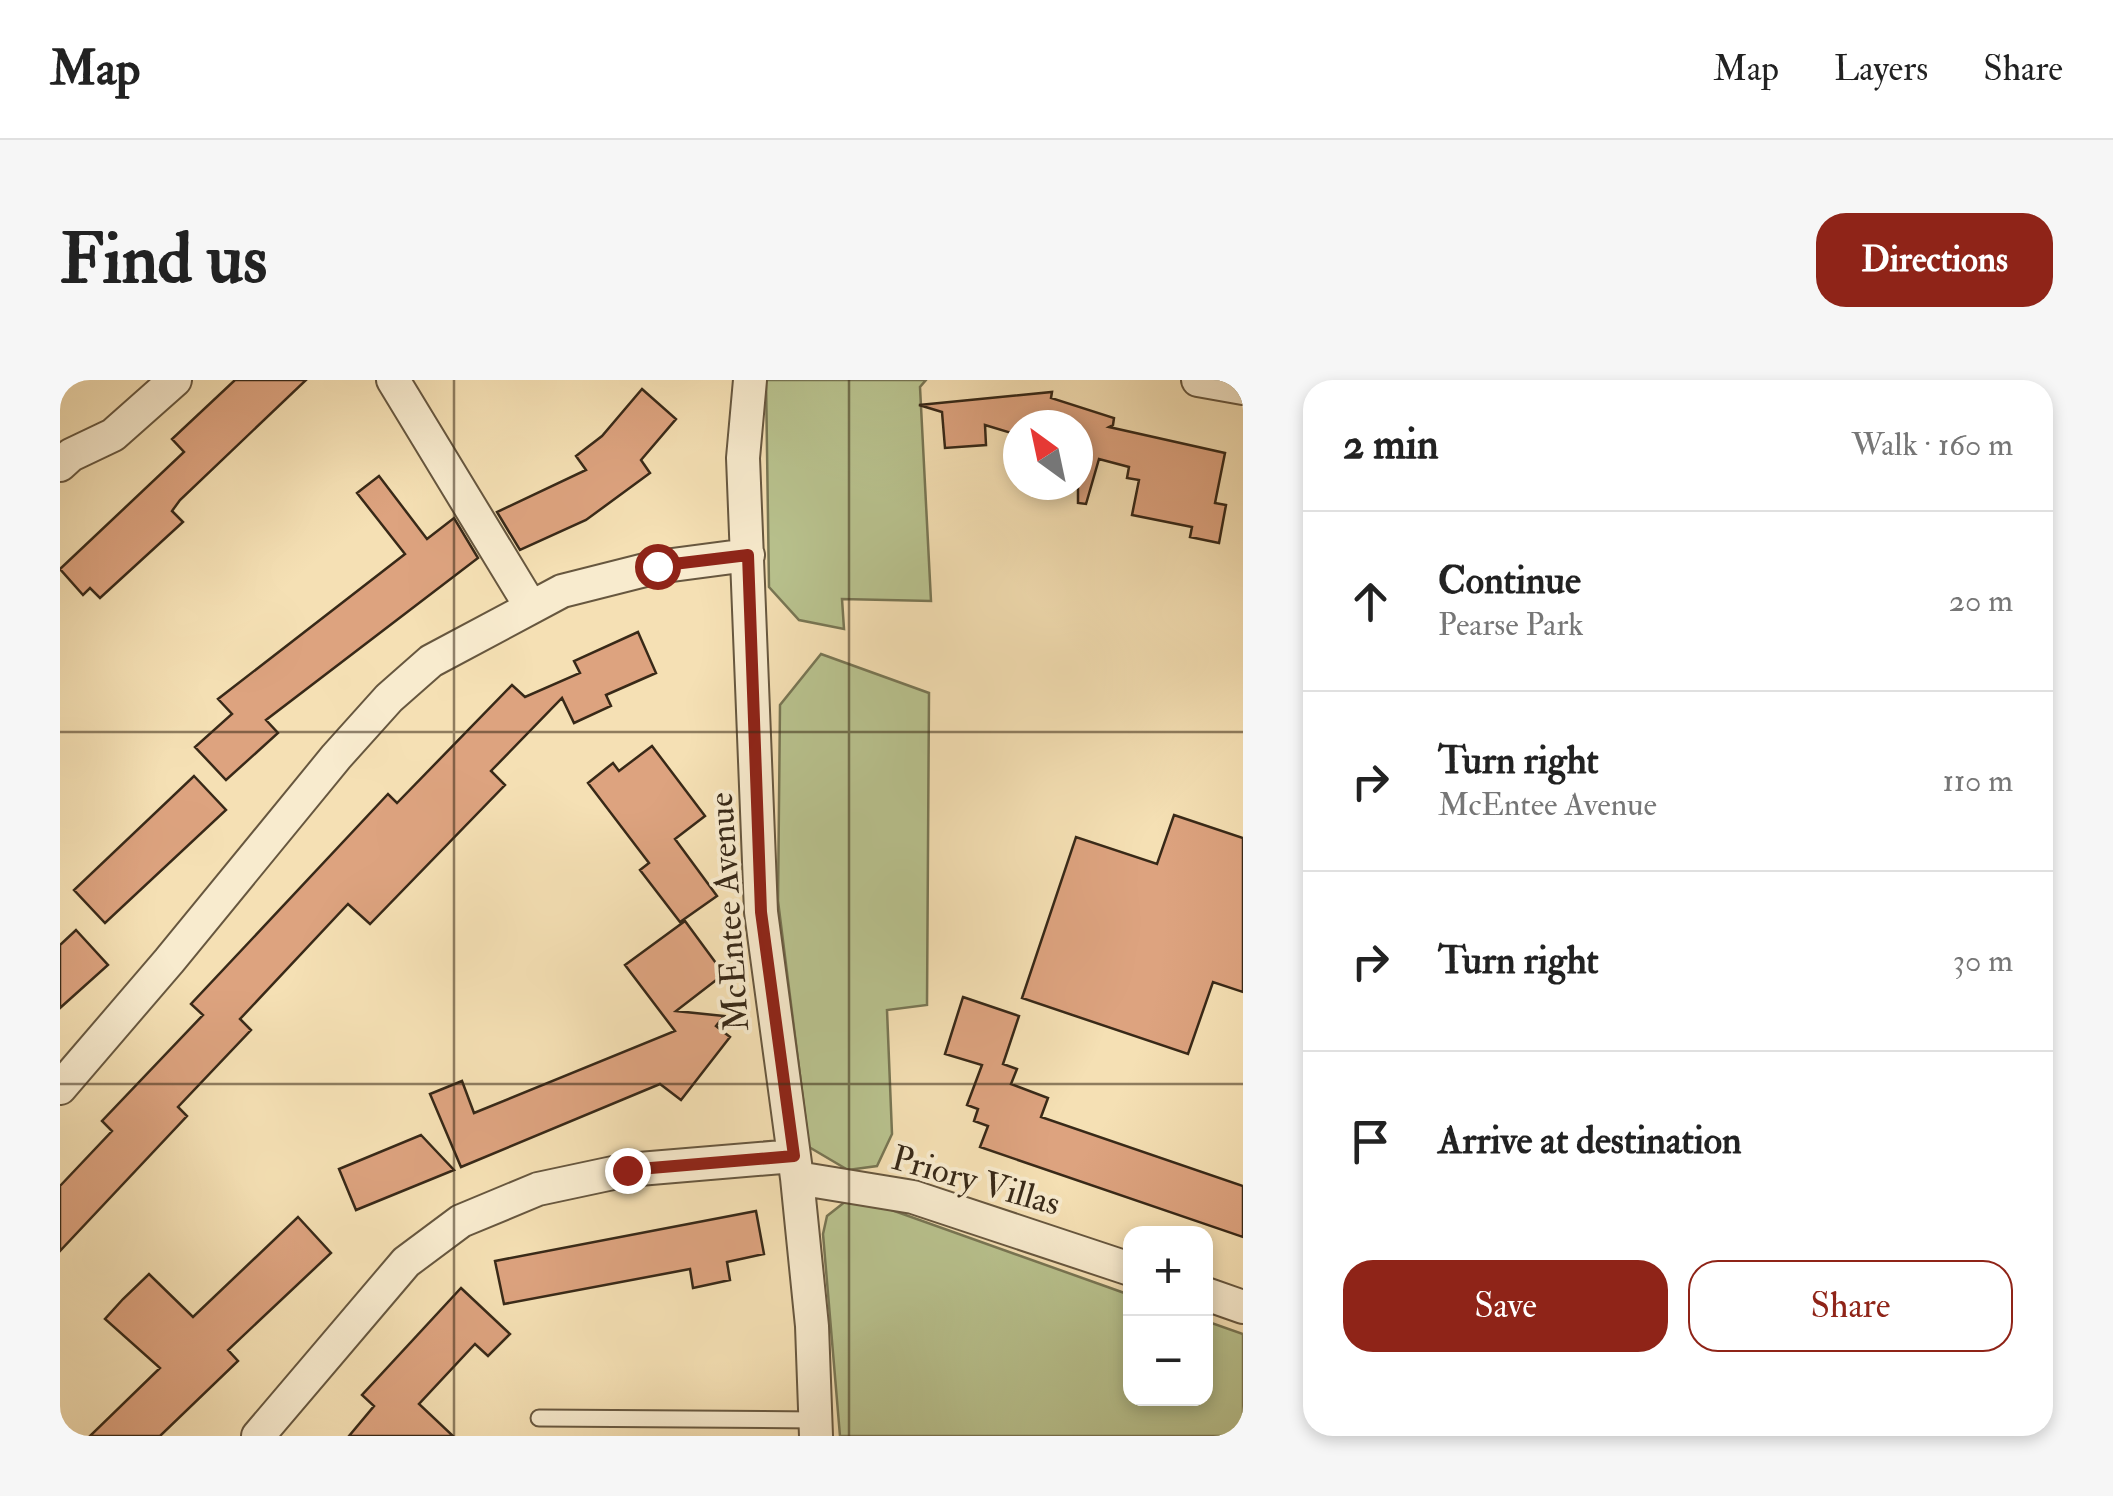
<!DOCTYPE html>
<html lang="en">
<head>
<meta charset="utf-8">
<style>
	body { margin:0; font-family:"IM FELL Double Pica",serif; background:#f6f6f6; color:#222 }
	.controls { position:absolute; right:30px; bottom:30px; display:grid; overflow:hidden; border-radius:20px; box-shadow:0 5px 15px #0003 }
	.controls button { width:90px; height:90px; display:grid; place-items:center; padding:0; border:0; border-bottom:2px solid #e0e0e0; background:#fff; color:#222; font:50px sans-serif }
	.compass { position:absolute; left:943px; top:30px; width:90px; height:90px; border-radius:50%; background:#fff; box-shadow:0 5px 15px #0003; rotate:327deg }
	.stop { position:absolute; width:30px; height:30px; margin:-22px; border:8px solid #8f2418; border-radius:50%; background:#fff }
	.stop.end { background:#8f2418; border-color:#fff; box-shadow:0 2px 10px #0008 }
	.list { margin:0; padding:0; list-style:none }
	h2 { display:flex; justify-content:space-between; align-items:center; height:130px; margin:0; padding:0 40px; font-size:42px }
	h2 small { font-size:32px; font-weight:400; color:#767676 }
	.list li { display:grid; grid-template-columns:65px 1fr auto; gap:30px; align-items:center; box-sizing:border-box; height:180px; padding:0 40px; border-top:2px solid #e0e0e0 }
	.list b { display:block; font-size:38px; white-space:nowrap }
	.list p { margin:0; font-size:32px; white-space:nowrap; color:#767676 }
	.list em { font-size:32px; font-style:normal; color:#767676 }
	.actions { display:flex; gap:20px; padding:30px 40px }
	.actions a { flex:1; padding:22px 0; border:2px solid #8f2418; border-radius:30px; text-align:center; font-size:35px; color:#8f2418 }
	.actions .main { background:#8f2418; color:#fff }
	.icon { flex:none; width:55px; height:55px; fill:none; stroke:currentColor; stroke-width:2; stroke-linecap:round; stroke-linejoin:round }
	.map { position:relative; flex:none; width:1183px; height:1056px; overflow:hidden; border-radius:30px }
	header { display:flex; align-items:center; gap:60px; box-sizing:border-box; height:140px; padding:0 50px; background:#fff; border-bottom:2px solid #e0e0e0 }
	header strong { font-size:48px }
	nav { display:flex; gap:55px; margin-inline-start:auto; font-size:35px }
	.intro { display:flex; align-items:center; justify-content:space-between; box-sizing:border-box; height:240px; padding:0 60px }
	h1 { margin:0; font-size:70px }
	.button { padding:25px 45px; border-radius:30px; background:#8f2418; color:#fff; font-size:35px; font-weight:700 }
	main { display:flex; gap:60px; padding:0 60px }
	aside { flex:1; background:#fff; border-radius:30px; box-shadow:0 5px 15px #0003 }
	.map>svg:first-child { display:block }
	.green { fill:#b9c38f; stroke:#787654; stroke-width:2.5 }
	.building { fill:#dda37f; stroke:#382918; stroke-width:2.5 }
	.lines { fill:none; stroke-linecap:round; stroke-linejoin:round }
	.service-casing { stroke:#67573f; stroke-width:19 }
	.minor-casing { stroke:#67573f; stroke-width:36 }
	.service { stroke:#f8ebce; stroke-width:15 }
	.minor { stroke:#f8ebce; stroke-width:32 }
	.route { stroke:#8f2418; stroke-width:12 }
	.grid { fill:none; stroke:#382918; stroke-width:2.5; stroke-opacity:0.55 }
	.labels { text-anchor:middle; stroke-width:8; stroke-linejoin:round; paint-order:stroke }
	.street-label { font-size:35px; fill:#382918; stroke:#f8ebce }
</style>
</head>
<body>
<header>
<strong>Map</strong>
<nav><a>Map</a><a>Layers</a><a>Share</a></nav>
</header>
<div class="intro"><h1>Find us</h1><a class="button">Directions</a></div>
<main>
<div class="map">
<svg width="1183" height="1056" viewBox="0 0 1183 1056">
	<rect width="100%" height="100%" fill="#f5e0b4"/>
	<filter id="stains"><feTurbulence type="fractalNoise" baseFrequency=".002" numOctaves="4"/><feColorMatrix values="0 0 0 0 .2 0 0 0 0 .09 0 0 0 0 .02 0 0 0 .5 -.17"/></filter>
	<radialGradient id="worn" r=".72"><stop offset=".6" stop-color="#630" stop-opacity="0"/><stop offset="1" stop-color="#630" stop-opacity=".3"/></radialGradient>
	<path class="green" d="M706,0H866L860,7L871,221L782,219L784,249L739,240L709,207Z
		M761,274L869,313L867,625L827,630L832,754L817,786L788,790L749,767L718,521L720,325Z
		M786,821L812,823L1070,915V1018H1146V941L1183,954V1056H780L763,854L767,836Z"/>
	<path class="building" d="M175,0H246L120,120L112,131L123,142L40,218L30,208L23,215L0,189L124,72L112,59Z
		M582,9L616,39L581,80L590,93L526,140L460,170L437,132L526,90L516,76L542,56Z
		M992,12L991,18L1054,38L1053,45L1049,47L1165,73L1155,123L1166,125L1159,163L1130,157L1132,147L1072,135L1079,100L1067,98L1069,87L1039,79L1026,124L1018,123V45H958V55L925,45L926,65L885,68L882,32L859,25Z
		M319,96L367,159L394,138L418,178L206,340L218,353L166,400L135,367L172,334L158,319L345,174L297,113Z
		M578,252L596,293L546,315L551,326L514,343L502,318L431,391L445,405L310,544L288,524L180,639L191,650L118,727L127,736L0,871V806L52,751L42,741L143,635L131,624L328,414L337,423L452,305L465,317L520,293L514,281Z
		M592,366L645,436L615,459L657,516L620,542L580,490L589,483L528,403L553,383L559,391Z
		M134,396L166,430L45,543L14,510Z
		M1114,435L1183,458V612L1153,602L1128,674L962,618L1016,457L1097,484Z
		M625,541L664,594L616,631L664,636L656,646L670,657L621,720L600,704L401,787L370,714L402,701L414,733L615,651L565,585Z
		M16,550L48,585L0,628V565Z
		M903,617L959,636L943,684L957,689L951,704L988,718L981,737L1183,806V857L920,767L928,746L914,741L918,729L907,725L922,685L885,674Z
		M361,755L394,790L296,830L279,789Z
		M696,831L704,874L667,882L670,900L633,908L630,889L444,924L435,881Z
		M238,837L271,873L168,970L178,981L100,1056H30L100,988L45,939L63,919L89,894L133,937Z
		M401,908L450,954L428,976L415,964L359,1024L393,1056H289L314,1026L302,1015Z"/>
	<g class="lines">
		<g class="service-casing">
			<path id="service" d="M479,1038L756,1040"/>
		</g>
		<g class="minor-casing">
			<path id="minor" d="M333,0L471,227
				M690,0L683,78L701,532L737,798L752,946L756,1056
				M1138,0L1183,8
				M0,85L11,75L53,55L115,0
				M0,708L109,581L276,377L329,318L371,281L502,211L597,187L688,175
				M737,798L853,817L1070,889
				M1146,914L1183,927
				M198,1056L346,882L401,841L478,809L567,790L734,776"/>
		</g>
		<use href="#service" class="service"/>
		<use href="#minor" class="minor"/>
	</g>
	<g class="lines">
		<path class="route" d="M567,790L734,776L701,532L688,175L597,186"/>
	</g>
	<path class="grid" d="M394,0V1056M789,0V1056M0,352H1183M0,704H1183"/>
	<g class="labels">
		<g class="street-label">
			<text transform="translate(668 532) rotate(-94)" y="12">McEntee Avenue</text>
			<text transform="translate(916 800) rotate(16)" y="12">Priory Villas</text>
		</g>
	</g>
	<rect width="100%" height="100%" filter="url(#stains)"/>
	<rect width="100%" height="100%" fill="url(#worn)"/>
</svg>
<div class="controls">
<button>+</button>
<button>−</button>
</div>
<svg class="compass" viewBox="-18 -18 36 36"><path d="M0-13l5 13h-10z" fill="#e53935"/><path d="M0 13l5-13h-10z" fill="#767676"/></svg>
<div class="stop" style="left:597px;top:186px"></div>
<div class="stop end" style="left:567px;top:790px"></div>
</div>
<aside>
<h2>2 min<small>Walk · 160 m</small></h2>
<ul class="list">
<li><svg class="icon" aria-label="ahead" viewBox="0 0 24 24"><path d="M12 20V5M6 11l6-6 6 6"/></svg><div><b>Continue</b><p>Pearse Park</p></div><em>20 m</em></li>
<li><svg class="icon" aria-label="right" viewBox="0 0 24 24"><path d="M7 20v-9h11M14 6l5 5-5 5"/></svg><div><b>Turn right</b><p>McEntee Avenue</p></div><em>110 m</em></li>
<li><svg class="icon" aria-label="right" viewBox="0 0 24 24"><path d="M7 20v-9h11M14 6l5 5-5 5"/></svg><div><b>Turn right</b></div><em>30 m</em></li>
<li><svg class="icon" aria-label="arrive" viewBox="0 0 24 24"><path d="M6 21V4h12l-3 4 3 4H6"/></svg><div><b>Arrive at destination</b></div></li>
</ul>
<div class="actions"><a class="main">Save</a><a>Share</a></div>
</aside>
</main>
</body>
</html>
